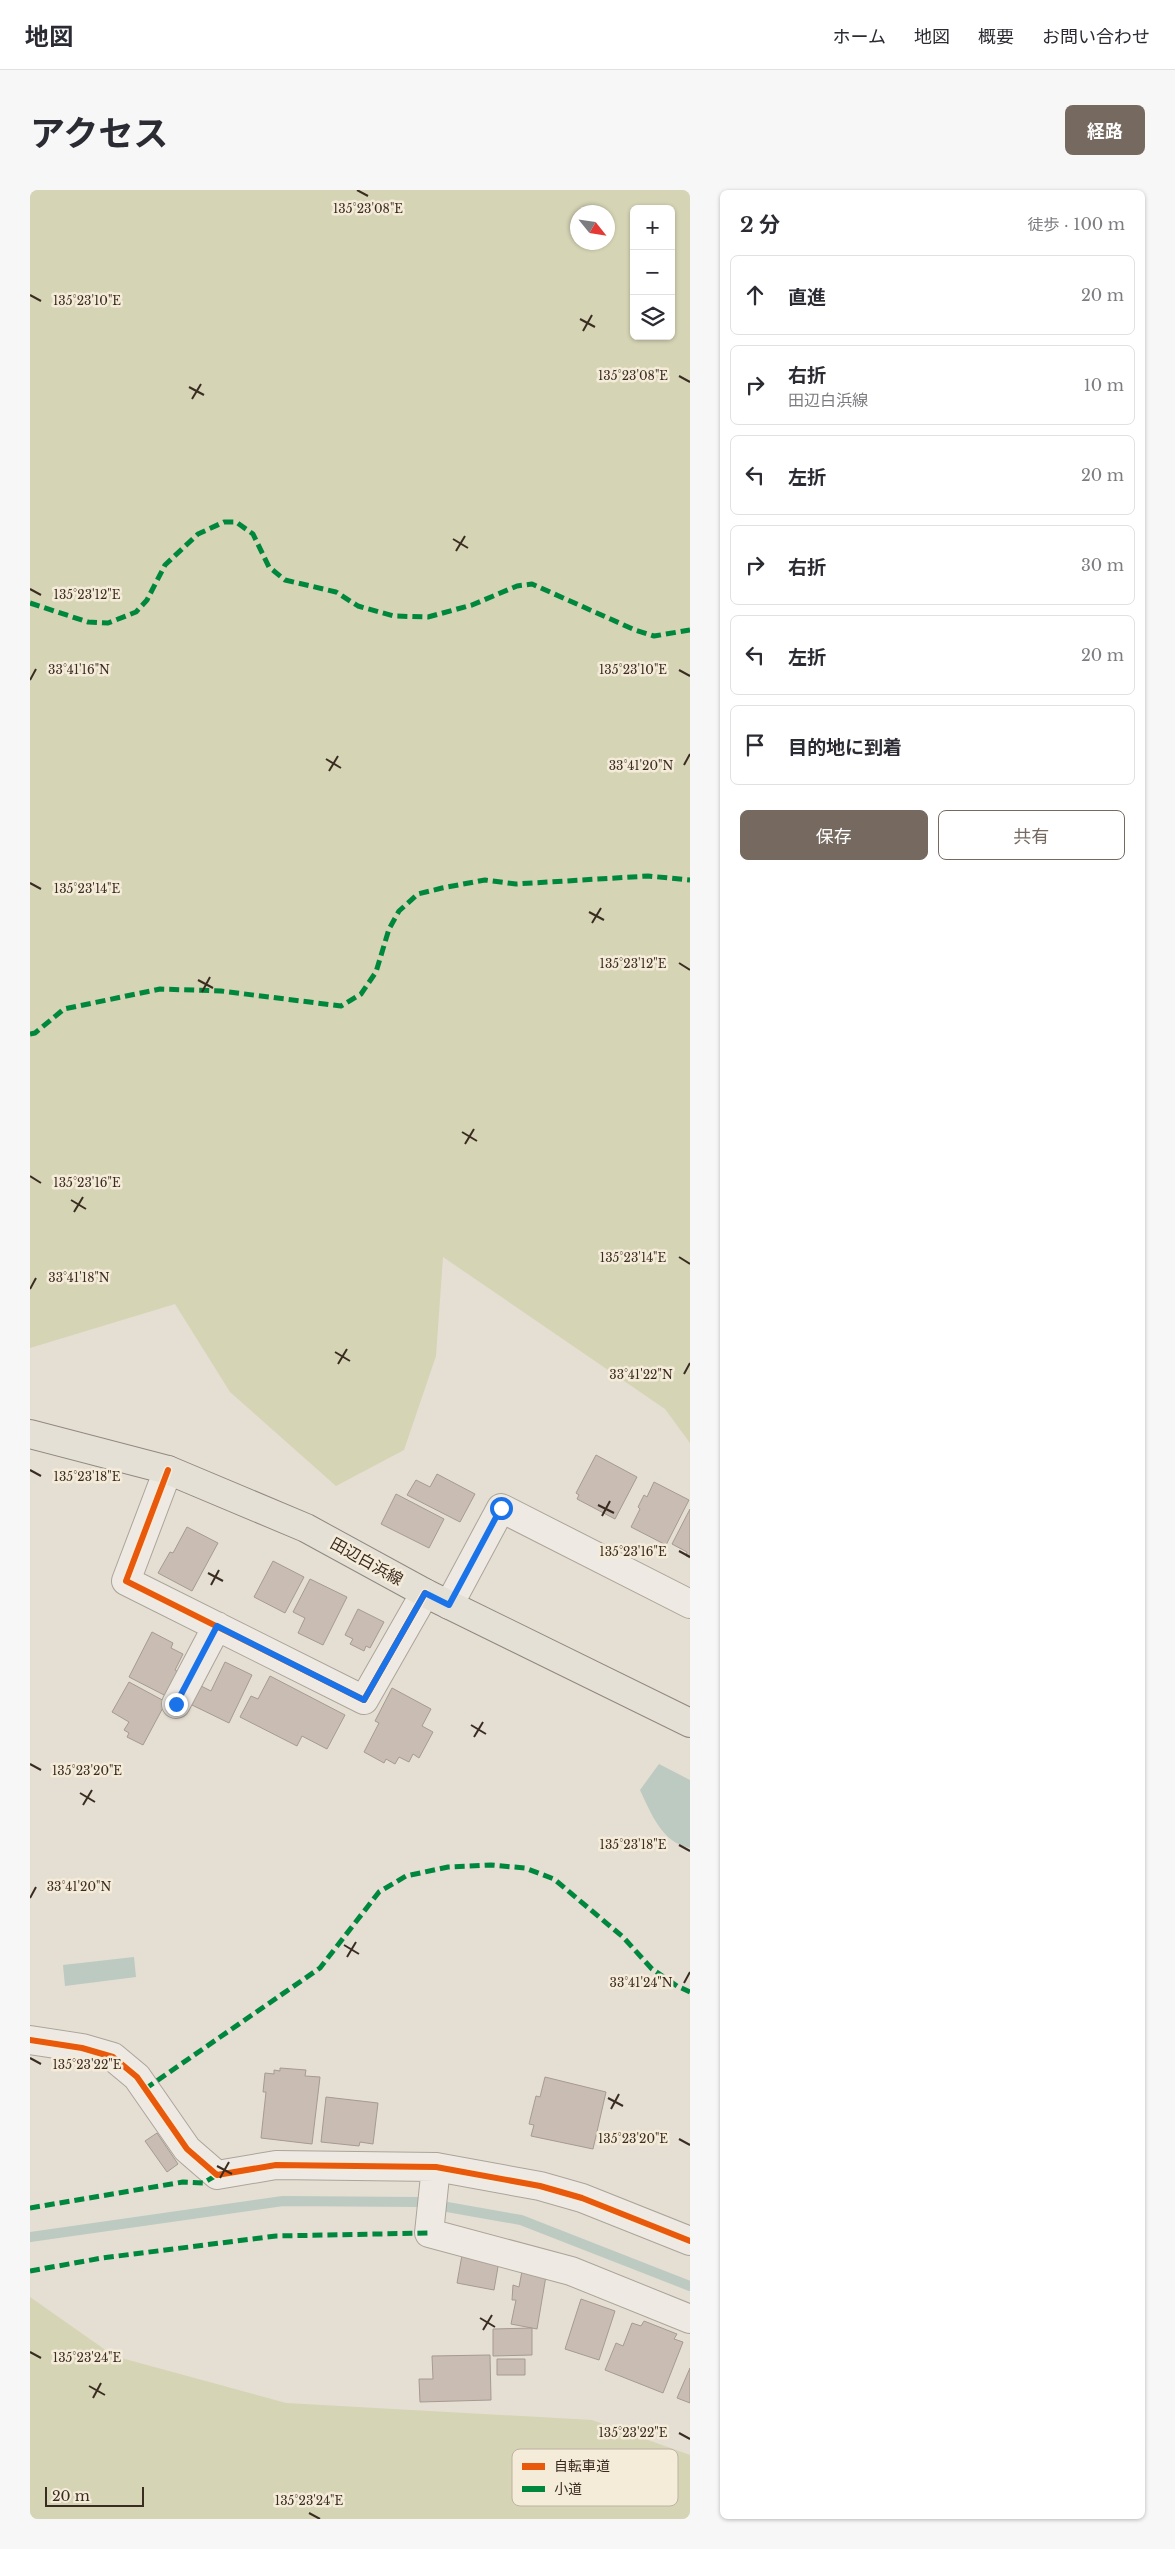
<!DOCTYPE html>
<html lang="ja">
<head>
<meta charset="utf-8">
<style>
	body { margin:0; font-family:"Libre Baskerville","Noto Sans JP",serif; background:#f7f7f7; color:#2b2b33 }
	.controls { position:absolute; right:15px; top:15px; display:grid; overflow:hidden; border-radius:8px; box-shadow:0 1px 4px #0004 }
	.controls button { width:45px; height:45px; display:grid; place-items:center; padding:0; border:0; border-bottom:1px solid #e1e1e2; background:#fff; color:#2b2b33; font:25px sans-serif }
	.compass { position:absolute; left:540px; top:15px; width:45px; height:45px; border-radius:50%; background:#fff; box-shadow:0 1px 4px #0004; rotate:120deg }
	.scale { position:absolute; left:15px; bottom:12px; width:99px; box-sizing:border-box; padding-left:5px; border:2px solid #3b2c22; border-top:0; font-size:14px; line-height:18px; white-space:nowrap; color:#3b2c22; -webkit-text-stroke:4px #f5ebd9; paint-order:stroke }
	.stop { position:absolute; width:15px; height:15px; margin:-11px; border:4px solid #1a73e8; border-radius:50%; background:#fff }
	.stop.end { background:#1a73e8; border-color:#fff; box-shadow:0 1px 5px #0008 }
	.list { margin:0; padding:0; list-style:none }
	h2 { display:flex; justify-content:space-between; align-items:center; height:65px; margin:0; padding:0 20px; font-size:21px }
	h2 small { font-size:16px; font-weight:400; color:#7c7c81 }
	.list li { display:grid; grid-template-columns:32px 1fr auto; gap:15px; align-items:center; box-sizing:border-box; height:80px; margin:0 10px 10px; padding:0 10px; border:1px solid #e1e1e2; border-radius:8px }
	.list b { display:block; font-size:19px; white-space:nowrap }
	.list p { margin:0; font-size:16px; white-space:nowrap; color:#7c7c81 }
	.list em { font-size:16px; font-style:normal; color:#7c7c81 }
	.actions { display:flex; gap:10px; padding:15px 20px }
	.actions a { flex:1; padding:11px 0; border:1px solid #766a60; border-radius:8px; text-align:center; font-size:18px; color:#766a60 }
	.actions .main { background:#766a60; color:#fff }
	.icon { flex:none; width:28px; height:28px; fill:none; stroke:currentColor; stroke-width:2; stroke-linecap:round; stroke-linejoin:round }
	.map { position:relative; flex:none; width:660px; height:2329px; overflow:hidden; border-radius:8px }
	header { display:flex; align-items:center; gap:30px; box-sizing:border-box; height:70px; padding:0 25px; background:#fff; border-bottom:1px solid #e1e1e2 }
	header strong { font-size:24px }
	nav { display:flex; gap:28px; margin-inline-start:auto; font-size:18px }
	.intro { display:flex; align-items:center; justify-content:space-between; box-sizing:border-box; height:120px; padding:0 30px }
	h1 { margin:0; font-size:35px }
	.button { padding:12px 22px; border-radius:8px; background:#766a60; color:#fff; font-size:18px; font-weight:700 }
	main { display:flex; gap:30px; padding:0 30px }
	aside { flex:1; background:#fff; border-radius:8px; box-shadow:0 1px 4px #0004 }
	.map>svg:first-child { display:block }
	.green { fill:#d5d4b5; fill-rule:evenodd }
	.water { fill:#bccac1 }
	.lines { fill:none; stroke-linecap:round; stroke-linejoin:round }
	.stream { stroke:#bccac1; stroke-width:10 }
	.building { fill:#c9bdb3; stroke:#a69a91 }
	.street-casing { stroke:#aba49a; stroke-width:30 }
	.primary-casing { stroke:#918981; stroke-width:30 }
	.street { stroke:#eeeae3; stroke-width:28 }
	.primary { stroke:#e5e0d5; stroke-width:28 }
	.quiet { stroke:#00873e; stroke-width:5; stroke-dasharray:10 5; stroke-linecap:butt }
	.cycleway-casing { stroke:#f5ebd9; stroke-width:9 }
	.cycleway { stroke:#e8590c; stroke-width:6 }
	.route { stroke:#1a73e8; stroke-width:6 }
	.ticks { fill:none; stroke:#3b2c22; stroke-width:2 }
	.labels { text-anchor:middle; stroke-width:5; stroke-linejoin:round; paint-order:stroke }
	.street-label { font-size:16px; fill:#3b2c22; stroke:#f5ebd9 }
	.key { fill:#f5ebd9; stroke:#bdb2a2; stroke-width:1 }
	.key-label { font-size:14px; fill:#3b2c22 }
	.ticks-label { font-size:12px; text-anchor:middle; fill:#3b2c22; stroke:#f5ebd9; stroke-width:5; stroke-linejoin:round; paint-order:stroke }
</style>
</head>
<body>
<header>
<strong>地図</strong>
<nav><a>ホーム</a><a>地図</a><a>概要</a><a>お問い合わせ</a></nav>
</header>
<div class="intro"><h1>アクセス</h1><a class="button">経路</a></div>
<main>
<div class="map">
<svg width="660" height="2329" viewBox="0 0 660 2329">
	<rect width="100%" height="100%" fill="#e5ded2"/>
	<path class="green" d="M0,0H660V1253L635,1219L413,1067L406,1166L374,1260L306,1296L200,1202L145,1114L0,1158ZM604,19H641V146H604ZM548,22H578V52H548Z
		M0,2107L84,2166L256,2213L562,2230L660,2265V2329H0Z"/>
	<path class="water" d="M629,1574L660,1590V1658C632,1653 621,1623 610,1600Z
		M104,1767L106,1787L35,1796L33,1775Z"/>
	<g class="lines">
		<path class="stream" d="M0,2047L253,2011L389,2012L491,2030L660,2096"/>
	</g>
	<path class="building" d="M566,1265L607,1287L585,1329L547,1309L549,1305L546,1303Z
		M407,1284L445,1304L430,1332L377,1305L386,1290L400,1297Z
		M624,1292L659,1310L636,1355L601,1337L610,1319L608,1317L614,1305L617,1307Z
		M366,1304L414,1329L399,1358L351,1334Z
		M660,1319V1368L656,1366L657,1362L642,1354Z
		M157,1337L188,1353L162,1401L128,1383L140,1362L143,1363Z
		M243,1371L274,1387L255,1423L224,1407Z
		M280,1389L317,1407L293,1455L268,1443L275,1428L263,1422Z
		M328,1419L354,1432L340,1458L336,1456L334,1461L320,1454L323,1449L315,1445Z
		M122,1442L143,1453L141,1458L153,1464L145,1480L149,1482L136,1506L99,1487Z
		M195,1472L222,1485L199,1533L162,1515L171,1496L181,1501Z
		M240,1486L315,1525L297,1559L272,1546L267,1556L210,1527L221,1506L228,1509Z
		M99,1492L136,1512L113,1555L97,1547L99,1543L94,1540L99,1532L82,1522Z
		M362,1498L401,1519L392,1536L403,1542L389,1568L383,1564L379,1572L369,1567L365,1574L356,1569L354,1573L334,1562L349,1533L345,1531Z
		M250,1878L276,1880L275,1886L290,1887L282,1954L231,1948L236,1902H233L235,1883L244,1884V1880L250,1881Z
		M515,1887L576,1902L563,1959L501,1946L504,1935L499,1934L506,1906L510,1907Z
		M296,1907L348,1913L343,1954L330,1952L329,1956L291,1952Z
		M127,1943L148,1974L137,1982L115,1951Z
		M432,2065L469,2071L464,2100L427,2093Z
		M492,2081L516,2086L507,2139L481,2134L486,2110H482L483,2095L489,2097Z
		M551,2109L585,2121L569,2170L535,2159Z
		M614,2131L647,2144L644,2149L653,2152L633,2203L575,2180L586,2153L593,2156L602,2133L611,2136Z
		M502,2138V2165L463,2166V2139Z
		M460,2165L461,2210L390,2212L389,2189H403L402,2166Z
		M467,2169H495V2185H467Z
		M660,2178V2213L647,2208Z"/>
	<g class="lines">
		<g class="street-casing">
			<path id="street" d="M138,1280L96,1391L334,1510L395,1403
				M419,1415L471,1318L660,1414
				M146,1514L187,1436
				M0,1850L52,1858L83,1867L107,1887L157,1959L187,1985L246,1975L406,1977L510,1996L552,2008L660,2051
				M406,1977L399,2043L541,2081L660,2129"/>
		</g>
		<g class="primary-casing">
			<path id="primary" d="M0,1244L138,1280L276,1338L395,1403L660,1533"/>
		</g>
		<use href="#street" class="street"/>
		<use href="#primary" class="primary"/>
		<path class="quiet" d="M0,413L58,432L78,433L106,422L117,410L135,375L168,344L194,332H206L223,344L239,377L255,390L306,402L328,416L364,426L398,427L442,415L487,396L502,394L605,440L624,446L660,440
			M0,844L5,843L34,819L130,799L191,801L311,816L331,804L346,782L359,739L369,721L388,704L412,698L455,690L486,694L618,686L660,690
			M115,1899L290,1778L349,1702L376,1686L418,1677L461,1675L495,1678L524,1689L593,1747L622,1779L647,1796L660,1802
			M0,2018L153,1992L173,1993L187,1985
			M0,2081L72,2068L246,2046L399,2043"/>
		<g class="cycleway-casing">
			<path id="cycleway" d="M138,1280L96,1391L334,1510L395,1403
				M0,1850L52,1858L83,1867L107,1887L157,1959L187,1985L246,1975L406,1977L510,1996L552,2008L660,2051"/>
		</g>
		<use href="#cycleway" class="cycleway"/>
	</g>
	<g class="lines">
		<path class="route" d="M146,1514L187,1436L334,1510L395,1403L419,1415L471,1318"/>
	</g>
	<path class="ticks" d="M327,0L338,6M0,105L11,111M550,129L565,137M553,141L562,125M649,186L660,192M159,197L174,205M162,209L171,194M423,349L438,358M426,361L435,346M0,399L11,405M649,480L660,486M0,490L6,479M296,569L311,578M654,575L660,564M299,581L308,566M0,693L11,699M559,722L574,730M562,733L571,718M649,773L660,780M168,790L183,798M172,802L180,787M432,942L447,951M435,954L444,939M0,986L11,993M41,1010L56,1019M44,1022L53,1007M649,1067L660,1074M0,1099L6,1088M305,1162L320,1171M308,1174L317,1159M654,1184L660,1173M0,1280L11,1286M568,1315L584,1323M572,1326L580,1311M649,1361L660,1367M178,1383L193,1391M181,1395L189,1380M441,1535L456,1544M444,1547L453,1532M0,1574L11,1580M50,1603L65,1612M53,1615L62,1600M649,1655L660,1661M0,1708L6,1697M314,1755L329,1764M317,1767L326,1752M654,1793L660,1782M0,1868L11,1874M578,1908L593,1916M581,1919L589,1904M649,1949L660,1955M187,1976L202,1984M190,1988L199,1972M450,2128L465,2137M453,2140L462,2125M0,2162L11,2168M59,2196L75,2205M63,2208L71,2193M649,2243L660,2249M279,2323L290,2329"/>
	<g class="labels">
		<g class="street-label">
			<text transform="translate(337 1371) rotate(29)" y="6">田辺白浜線</text>
		</g>
	</g>
	<rect x="482" y="2259" width="166" height="57" rx="8" class="key"/>
	<rect x="492" y="2273" width="23" height="7" fill="#e8590c"/>
	<rect x="492" y="2296" width="23" height="6" fill="#00873e"/>
	<g class="key-label">
		<text x="524" y="2281">自転車道</text>
		<text x="524" y="2304">小道</text>
	</g>
	<g class="ticks-label">
		<text x="338" y="23">135°23'08"E</text>
		<text x="57" y="115">135°23'10"E</text>
		<text x="603" y="190">135°23'08"E</text>
		<text x="57" y="409">135°23'12"E</text>
		<text x="49" y="484">33°41'16"N</text>
		<text x="603" y="484">135°23'10"E</text>
		<text x="611" y="580">33°41'20"N</text>
		<text x="57" y="703">135°23'14"E</text>
		<text x="603" y="778">135°23'12"E</text>
		<text x="57" y="997">135°23'16"E</text>
		<text x="603" y="1072">135°23'14"E</text>
		<text x="49" y="1092">33°41'18"N</text>
		<text x="611" y="1189">33°41'22"N</text>
		<text x="57" y="1291">135°23'18"E</text>
		<text x="603" y="1366">135°23'16"E</text>
		<text x="57" y="1585">135°23'20"E</text>
		<text x="603" y="1659">135°23'18"E</text>
		<text x="49" y="1701">33°41'20"N</text>
		<text x="611" y="1797">33°41'24"N</text>
		<text x="57" y="1879">135°23'22"E</text>
		<text x="603" y="1953">135°23'20"E</text>
		<text x="57" y="2172">135°23'24"E</text>
		<text x="603" y="2247">135°23'22"E</text>
		<text x="279" y="2315">135°23'24"E</text>
	</g>
</svg>
<div class="controls">
<button>+</button>
<button>−</button>
<button><svg class="icon" aria-label="layers" viewBox="0 0 24 24"><path d="M12 4l9 5-9 5-9-5zM3 14l9 5 9-5"/></svg></button>
</div>
<svg class="compass" viewBox="-18 -18 36 36"><path d="M0-13l5 13h-10z" fill="#e53935"/><path d="M0 13l5-13h-10z" fill="#7c7c81"/></svg>
<div class="scale">20 m</div>
<div class="stop" style="left:471px;top:1318px"></div>
<div class="stop end" style="left:146px;top:1514px"></div>
</div>
<aside>
<h2>2 分<small>徒歩 · 100 m</small></h2>
<ul class="list">
<li><svg class="icon" aria-label="ahead" viewBox="0 0 24 24"><path d="M12 20V5M6 11l6-6 6 6"/></svg><div><b>直進</b></div><em>20 m</em></li>
<li><svg class="icon" aria-label="right" viewBox="0 0 24 24"><path d="M7 20v-9h11M14 6l5 5-5 5"/></svg><div><b>右折</b><p>田辺白浜線</p></div><em>10 m</em></li>
<li><svg class="icon" aria-label="left" viewBox="0 0 24 24"><path d="M17 20v-9H6M10 6l-5 5 5 5"/></svg><div><b>左折</b></div><em>20 m</em></li>
<li><svg class="icon" aria-label="right" viewBox="0 0 24 24"><path d="M7 20v-9h11M14 6l5 5-5 5"/></svg><div><b>右折</b></div><em>30 m</em></li>
<li><svg class="icon" aria-label="left" viewBox="0 0 24 24"><path d="M17 20v-9H6M10 6l-5 5 5 5"/></svg><div><b>左折</b></div><em>20 m</em></li>
<li><svg class="icon" aria-label="arrive" viewBox="0 0 24 24"><path d="M6 21V4h12l-3 4 3 4H6"/></svg><div><b>目的地に到着</b></div></li>
</ul>
<div class="actions"><a class="main">保存</a><a>共有</a></div>
</aside>
</main>
</body>
</html>
